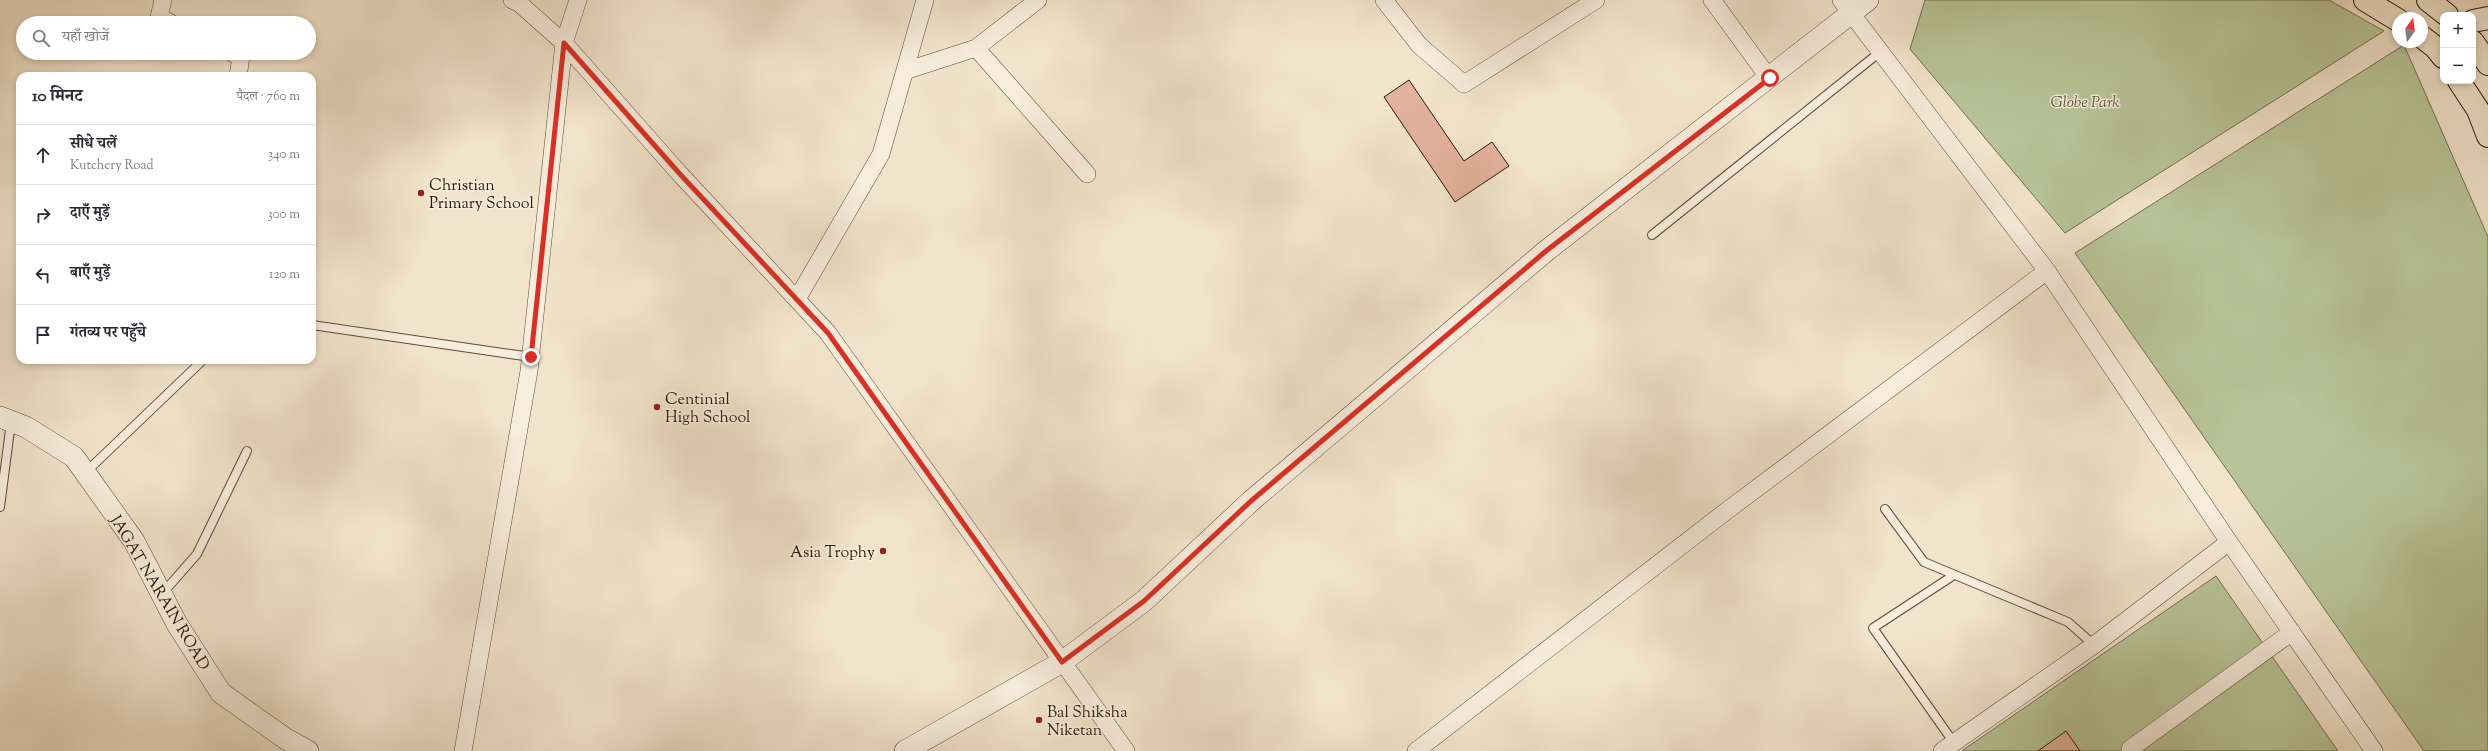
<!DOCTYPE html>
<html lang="hi">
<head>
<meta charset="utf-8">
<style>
	body { margin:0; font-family:"Sorts Mill Goudy","Noto Serif Devanagari",serif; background:#f2f2f3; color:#2b2b33 }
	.controls { position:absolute; right:12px; top:12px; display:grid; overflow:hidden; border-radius:8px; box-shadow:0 2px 6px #0003 }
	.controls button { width:36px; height:36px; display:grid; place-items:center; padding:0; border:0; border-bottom:1px solid #e1e1e2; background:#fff; color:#2b2b33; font:20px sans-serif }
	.compass { position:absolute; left:2392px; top:12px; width:36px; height:36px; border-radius:50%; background:#fff; box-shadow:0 2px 6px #0003; rotate:14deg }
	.stop { position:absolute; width:12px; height:12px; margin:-9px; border:3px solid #d93025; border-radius:50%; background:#fff }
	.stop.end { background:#d93025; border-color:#fff; box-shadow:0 1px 4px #0008 }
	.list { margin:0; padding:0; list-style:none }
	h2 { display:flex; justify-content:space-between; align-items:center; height:52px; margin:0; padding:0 16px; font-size:17px }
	h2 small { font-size:13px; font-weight:400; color:#7c7c81 }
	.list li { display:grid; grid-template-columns:26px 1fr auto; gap:12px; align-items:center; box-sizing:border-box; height:60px; padding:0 16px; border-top:1px solid #e1e1e2 }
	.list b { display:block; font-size:15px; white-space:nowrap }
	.list p { margin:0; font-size:13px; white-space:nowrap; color:#7c7c81 }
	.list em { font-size:13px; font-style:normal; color:#7c7c81 }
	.icon { flex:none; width:22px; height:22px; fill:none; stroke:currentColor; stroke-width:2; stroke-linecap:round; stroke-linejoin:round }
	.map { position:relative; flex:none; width:2488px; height:751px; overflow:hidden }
	.search { position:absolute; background:#fff; box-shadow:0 2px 6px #0003; left:16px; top:16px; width:300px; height:44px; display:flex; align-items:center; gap:10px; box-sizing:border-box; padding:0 14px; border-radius:22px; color:#7c7c81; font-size:15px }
	.panel { position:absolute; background:#fff; box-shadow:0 2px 6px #0003; left:16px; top:72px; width:300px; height:292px; border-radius:12px }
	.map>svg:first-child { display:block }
	.green { fill:#b8c599; stroke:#716e50 }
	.building { fill:#e3b29c; stroke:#2a1708 }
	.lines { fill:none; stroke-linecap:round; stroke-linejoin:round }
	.service-casing { stroke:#5c4a39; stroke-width:10 }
	.minor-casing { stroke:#5c4a39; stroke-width:18 }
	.tertiary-casing { stroke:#5c4a39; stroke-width:22 }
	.secondary-casing { stroke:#2a1708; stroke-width:24 }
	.primary-casing { stroke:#2a1708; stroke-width:24 }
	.service { stroke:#f7eddd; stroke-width:8 }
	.minor { stroke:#f7eddd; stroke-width:17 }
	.tertiary { stroke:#f7eddd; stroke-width:21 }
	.secondary { stroke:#f7eddd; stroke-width:22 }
	.primary { stroke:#f2e4cb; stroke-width:22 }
	.route { stroke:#d93025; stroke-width:5 }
	.poi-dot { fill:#8f2418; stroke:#f7eddd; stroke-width:1.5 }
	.labels { text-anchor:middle; stroke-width:3; stroke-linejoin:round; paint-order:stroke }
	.park-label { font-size:16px; font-style:italic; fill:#5c543b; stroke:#f7eddd }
	.poi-label { font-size:16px; fill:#2a1708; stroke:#f7eddd; text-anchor:start }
	.street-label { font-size:16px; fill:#2a1708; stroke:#f7eddd }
</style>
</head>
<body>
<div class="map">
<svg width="2488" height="751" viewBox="0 0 2488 751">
	<rect width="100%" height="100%" fill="#f2e4cb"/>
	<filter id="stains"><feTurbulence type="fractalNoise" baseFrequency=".005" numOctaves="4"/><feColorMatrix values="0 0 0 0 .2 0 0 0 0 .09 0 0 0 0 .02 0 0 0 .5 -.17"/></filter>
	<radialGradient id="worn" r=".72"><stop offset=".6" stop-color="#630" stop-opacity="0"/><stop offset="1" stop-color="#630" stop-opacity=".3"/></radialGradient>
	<path class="green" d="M1925,0H2329L2384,31L2065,233L1910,49Z
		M2404,45L2488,237V751H2424L2075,253Z
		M2216,576L2338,751H1963V750Z"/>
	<path class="building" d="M1409,80L1464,161L1492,142L1509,166L1455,202L1384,97Z
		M2066,731L2080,751H2038Z"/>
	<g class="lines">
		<g class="service-casing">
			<path id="service" d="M1652,235L1880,52
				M312,325L531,357
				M86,472L203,360
				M0,507L11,422
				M1885,509L1924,562L2068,622L2094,645
				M162,594L197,554L247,451
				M1954,743L1873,628L1954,575"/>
		</g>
		<g class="minor-casing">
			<path id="minor" d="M163,0L159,17L171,23
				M512,0L520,4L564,43L679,173L828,333L1126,751
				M1384,0L1419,45L1464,84L1596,0
				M1712,0L1769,78
				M1841,0L2047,271L2229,542L2374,751
				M976,48L1087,174
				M232,53L241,57L238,76
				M905,71L976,48L1038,0
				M797,299L881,154L925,0
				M2130,749L2292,632
				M463,751L529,371L564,43L578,0
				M1416,751L1729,509L2047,271
				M1942,751L2094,645L2229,542"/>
		</g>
		<g class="tertiary-casing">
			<path id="tertiary" d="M0,417L26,427L74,457L134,541L177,624L221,693L286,739L308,751
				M905,751L1062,662L1144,601L1251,501L1546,251L1868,0"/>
		</g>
		<g class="secondary-casing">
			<path id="secondary" d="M2473,21L2488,18"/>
		</g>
		<g class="primary-casing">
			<path id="primary" d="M2365,0L2398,20
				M2428,0L2447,15
				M2422,37L2435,47L2443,57
				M2473,42L2488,64
				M2459,81L2478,110L2488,136"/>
		</g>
		<use href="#service" class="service"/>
		<use href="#minor" class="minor"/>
		<use href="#tertiary" class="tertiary"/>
		<use href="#secondary" class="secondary"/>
		<use href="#primary" class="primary"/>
	</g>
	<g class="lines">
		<path class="route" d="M531,357L564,43L679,173L828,333L1062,662L1144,601L1251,501L1546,251L1770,78"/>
	</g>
	<g class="poi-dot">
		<circle cx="421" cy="193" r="4"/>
		<circle cx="657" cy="407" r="4"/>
		<circle cx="883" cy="551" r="4"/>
		<circle cx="1039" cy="720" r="4"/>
	</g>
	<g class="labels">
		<g class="park-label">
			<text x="2085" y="107">Globe Park</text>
		</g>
		<g class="poi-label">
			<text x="429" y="190">Christian<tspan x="429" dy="18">Primary School</tspan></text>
			<text x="665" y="404">Centinial<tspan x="665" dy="18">High School</tspan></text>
			<text x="875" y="557" text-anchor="end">Asia Trophy</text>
			<text x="1047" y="717">Bal Shiksha<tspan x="1047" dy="18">Niketan</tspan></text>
		</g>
		<g class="street-label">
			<text transform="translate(161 592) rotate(59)" y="6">JAGAT NARAIN ROAD</text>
		</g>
	</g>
	<rect width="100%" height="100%" filter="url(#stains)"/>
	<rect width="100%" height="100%" fill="url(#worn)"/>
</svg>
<div class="controls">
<button>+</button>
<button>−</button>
</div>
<svg class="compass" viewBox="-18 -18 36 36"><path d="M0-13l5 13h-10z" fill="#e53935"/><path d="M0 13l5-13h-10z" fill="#7c7c81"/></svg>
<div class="stop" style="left:1770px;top:78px"></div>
<div class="stop end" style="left:531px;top:357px"></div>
<div class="search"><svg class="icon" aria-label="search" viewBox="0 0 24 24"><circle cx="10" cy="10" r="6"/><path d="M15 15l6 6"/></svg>यहाँ खोजें</div>
<section class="panel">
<h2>10 मिनट<small>पैदल · 760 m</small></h2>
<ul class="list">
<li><svg class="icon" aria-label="ahead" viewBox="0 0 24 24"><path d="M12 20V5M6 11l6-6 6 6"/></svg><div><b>सीधे चलें</b><p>Kutchery Road</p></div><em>340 m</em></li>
<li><svg class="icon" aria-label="right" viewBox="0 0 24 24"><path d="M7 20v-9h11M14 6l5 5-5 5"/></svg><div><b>दाएँ मुड़ें</b></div><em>300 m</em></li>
<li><svg class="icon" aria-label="left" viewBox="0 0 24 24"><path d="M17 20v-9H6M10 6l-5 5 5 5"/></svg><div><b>बाएँ मुड़ें</b></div><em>120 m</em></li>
<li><svg class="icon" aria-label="arrive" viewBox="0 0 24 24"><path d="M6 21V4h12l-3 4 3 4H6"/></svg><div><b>गंतव्य पर पहुँचे</b></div></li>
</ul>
</section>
</div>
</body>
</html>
